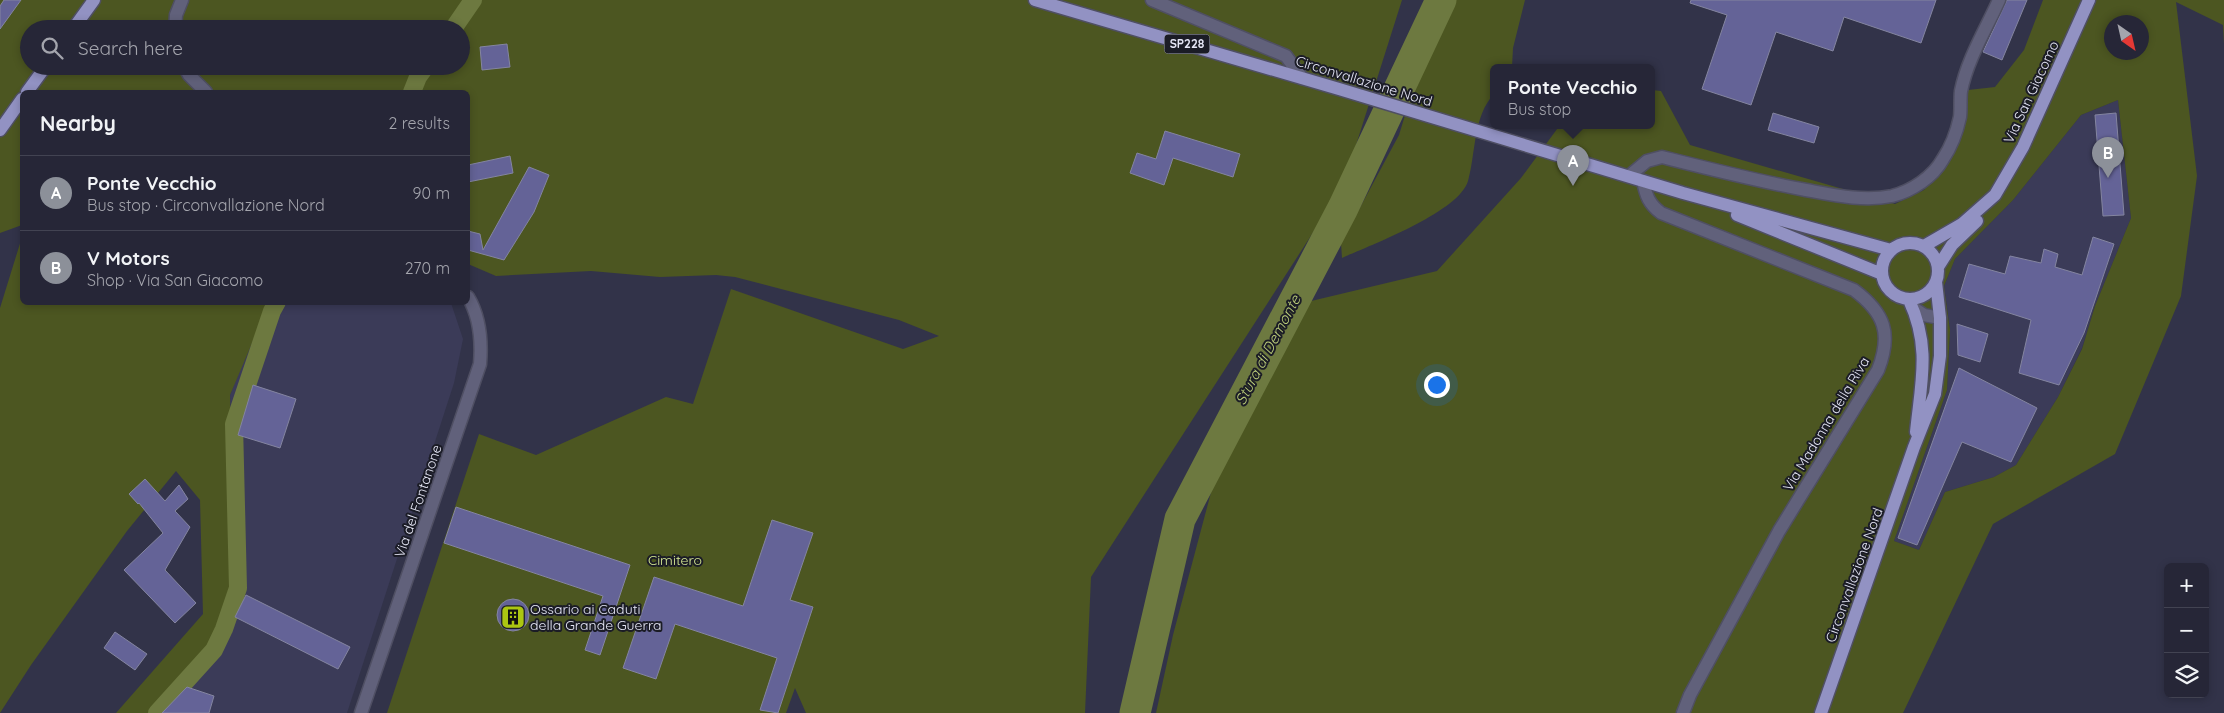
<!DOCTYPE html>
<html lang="en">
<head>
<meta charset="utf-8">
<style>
	body { margin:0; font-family:Quicksand,sans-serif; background:#2e2e3f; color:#f1f3f6 }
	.controls { position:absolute; right:15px; bottom:15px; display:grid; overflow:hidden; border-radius:8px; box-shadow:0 2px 8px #0003 }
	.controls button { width:45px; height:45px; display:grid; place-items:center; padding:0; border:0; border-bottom:1px solid #424352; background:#262637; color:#f1f3f6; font:25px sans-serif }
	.compass { position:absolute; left:2104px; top:15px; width:45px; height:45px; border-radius:50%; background:#262637; box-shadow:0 2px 8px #0003; rotate:146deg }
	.you { position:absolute; left:1436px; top:384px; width:18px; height:18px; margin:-12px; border:4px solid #fff; border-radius:50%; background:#1a73e8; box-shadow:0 0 0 8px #1a73e833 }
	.badge { display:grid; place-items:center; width:32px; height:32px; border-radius:50%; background:#8c9099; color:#fff; font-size:16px; font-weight:700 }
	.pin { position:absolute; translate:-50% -41px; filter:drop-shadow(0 1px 2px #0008) }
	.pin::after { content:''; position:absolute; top:26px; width:18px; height:15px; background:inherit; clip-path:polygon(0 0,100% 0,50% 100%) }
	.popup { position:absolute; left:1490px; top:64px; width:165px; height:65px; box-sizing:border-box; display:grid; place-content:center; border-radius:8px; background:#262637; filter:drop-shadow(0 1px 4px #0005); font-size:16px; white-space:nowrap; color:#a4a5ad }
	.popup b { font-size:19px; color:#f1f3f6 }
	.popup::after { content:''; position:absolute; left:50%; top:100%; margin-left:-10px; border:10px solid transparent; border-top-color:#262637 }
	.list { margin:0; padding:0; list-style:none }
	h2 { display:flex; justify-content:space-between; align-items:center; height:65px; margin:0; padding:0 20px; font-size:21px }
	h2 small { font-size:16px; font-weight:400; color:#a4a5ad }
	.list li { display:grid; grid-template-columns:32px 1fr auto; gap:15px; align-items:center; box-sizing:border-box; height:75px; padding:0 20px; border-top:1px solid #424352 }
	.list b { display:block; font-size:19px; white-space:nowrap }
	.list p { margin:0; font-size:16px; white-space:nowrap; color:#a4a5ad }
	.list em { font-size:16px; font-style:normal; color:#a4a5ad }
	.icon { flex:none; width:28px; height:28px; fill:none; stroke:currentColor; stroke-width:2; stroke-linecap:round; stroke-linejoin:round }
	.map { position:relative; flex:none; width:2224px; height:713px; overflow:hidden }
	.search { position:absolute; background:#262637; box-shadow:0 2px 8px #0003; left:20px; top:20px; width:450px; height:55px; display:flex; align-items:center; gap:12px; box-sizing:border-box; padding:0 18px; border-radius:28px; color:#a4a5ad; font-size:19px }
	.panel { position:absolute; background:#262637; box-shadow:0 2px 8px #0003; left:20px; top:90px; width:450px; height:215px; border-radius:8px }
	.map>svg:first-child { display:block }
	.built { fill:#3b3b58 }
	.green { fill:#4c5621; fill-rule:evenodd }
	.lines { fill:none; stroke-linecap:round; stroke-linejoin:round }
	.canal { stroke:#6d7940; stroke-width:18 }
	.river { stroke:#6d7940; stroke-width:31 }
	.building { fill:#646397; stroke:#8485a0 }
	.minor-casing { stroke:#4f4f63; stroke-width:15 }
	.major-casing { stroke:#4f4f63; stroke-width:15 }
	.minor { stroke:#61617b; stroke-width:12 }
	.major { stroke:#9292c3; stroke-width:12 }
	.labels { text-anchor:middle; stroke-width:4; stroke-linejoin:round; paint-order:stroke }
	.shield { fill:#1b1c26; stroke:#a9aab8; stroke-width:1 }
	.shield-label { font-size:12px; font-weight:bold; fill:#e6e7f6 }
	.street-label { font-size:14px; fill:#e6e7f6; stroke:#1b1c26 }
	.park-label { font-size:14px; fill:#daed96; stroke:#1b1c26 }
	.poi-label { font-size:14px; fill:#e6e7f6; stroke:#1b1c26; text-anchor:start }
	.water-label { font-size:15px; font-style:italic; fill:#bed07b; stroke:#1b1c26 }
</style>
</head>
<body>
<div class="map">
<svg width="2224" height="713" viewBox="0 0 2224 713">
	<rect width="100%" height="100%" fill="#323349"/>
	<path class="built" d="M2118,100L2131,218L2095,306L2082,348L2058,397L2016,465L1994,477L1945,492L1919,550L1894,541L1947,390L1950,330L1944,286L1955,259L2013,200L2081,115Z
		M266,303H451L463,339L454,383L347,713H151L212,647L234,591L230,395Z"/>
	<path class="green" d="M0,0H1402L1343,186L1091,577L1085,713H806L795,688L786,713H387L479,434L536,455L666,397L693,404L731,289L903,349L939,336L899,320L735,277L716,275L660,277L591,271L496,276L468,264V92H22V225L0,233ZM29,29H461V66H29Z
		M1449,0H1525L1513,48L1512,67H1494V94C1473,116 1476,153 1468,181C1459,212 1371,245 1342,258L1341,243L1399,135L1421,63Z
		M2043,0H2224V44L2223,25L2176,2L2197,176L2181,296L2115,454L1993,524L1903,713H1156L1173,635L1213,485L1307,302L1437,271L1521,178L1560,125H1652V90L1661,91L1690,145L1895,204L1924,190L1950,158L1968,90L1995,87L2024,50ZM2112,22H2142V52H2112ZM2118,100L2131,218L2095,306L2082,349L2058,397L2016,465L1994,477L1945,492L1919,550L1894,541L1947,390L1950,330L1944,286L1955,259L2013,200L2081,115Z
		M22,237V302L269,303L230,395L234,591L212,647L151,713H116L203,614L200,500L176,471L127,531L31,665L0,713V308Z"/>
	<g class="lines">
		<path class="canal" d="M453,29L473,0
			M412,92L418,77L426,66
			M157,713L214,650L224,629L238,588L234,424L272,311L277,302"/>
		<path class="river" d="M1135,713L1180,519L1343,208L1441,0"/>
	</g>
	<path class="building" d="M4,0H21L0,29V6Z
		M1691,0H1936L1921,43L1844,17L1833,51L1776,32L1751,105L1702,89L1727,15L1690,3Z
		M2007,0H2027L2002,60L1983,52Z
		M507,44L510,67L482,70L480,47Z
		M1773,113L1819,127L1814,143L1768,130Z
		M2116,113L2124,215L2103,216L2095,115Z
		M1165,131L1240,154L1233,177L1173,158L1164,185L1130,173L1137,153L1156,159Z
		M510,156L513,173L468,182V165Z
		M529,167L549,175L534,212L504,260L468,250V231L480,234L483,250Z
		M2093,237L2114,244L2084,333L2059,385L2019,373L2031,320L1959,297L1969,264L2005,274L2010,256L2041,263L2044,249L2058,254L2055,267L2082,275Z
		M1957,324L1988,334L1980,362L1958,355Z
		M1959,368L2037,408L2011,462L1962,442L1917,545L1898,538Z
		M253,385L296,399L280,448L238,435Z
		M145,479L165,501L179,485L188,499L175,511L190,527L165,570L196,603L175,623L124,570L163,533L139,503L138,504L129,494Z
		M456,507L630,565L600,655L585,650L603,596L444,543Z
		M772,520L813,533L790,600L813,607L778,713L760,710L777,658L675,624L656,679L623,668L654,577L743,606Z
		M246,595L350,647L338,669L235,617Z
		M497 615a16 16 0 1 1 32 0a16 16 0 1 1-32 0Z
		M115,632L147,654L135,670L104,648Z
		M187,687L214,696L209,713H162Z"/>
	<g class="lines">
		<g class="minor-casing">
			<path id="minor" d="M1152,0L1286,56L1302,78
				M175,29L176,15L182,0
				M184,66L189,75L206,92
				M1629,176L1647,161L1662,157C1710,169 1757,181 1806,190C1833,195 1864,202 1892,196C1912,191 1933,177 1943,159C1951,147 1957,131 1960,117C1961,109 1960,99 1961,91C1967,60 1986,29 1999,0
				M1643,181C1646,196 1649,204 1661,213L1854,290C1885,313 1892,334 1878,370L1779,531L1690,695L1683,713
				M1912,307L1924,315L1940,318
				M361,713L480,364C482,340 480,317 468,297"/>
		</g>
		<g class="major-casing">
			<path id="major" d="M1035,0L1339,89L1683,193L1891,250
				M73,29L94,0
				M27,92L46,66
				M0,130L22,99
				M1737,215L1882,274
				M1882 271a28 28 0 1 1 56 0a28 28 0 1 1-56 0Z
				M1924,246L1962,224L1995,195L2023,147L2089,0
				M1938,267L1952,245L1977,221
				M1909,300C1931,347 1921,382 1916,432
				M1821,713L1914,447L1935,394L1940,356V318L1936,282"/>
		</g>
		<use href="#minor" class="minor"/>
		<use href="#major" class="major"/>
	</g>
	<defs>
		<g id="building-square" transform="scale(1.25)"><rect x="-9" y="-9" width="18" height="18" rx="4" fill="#acc612" stroke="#1b1c26"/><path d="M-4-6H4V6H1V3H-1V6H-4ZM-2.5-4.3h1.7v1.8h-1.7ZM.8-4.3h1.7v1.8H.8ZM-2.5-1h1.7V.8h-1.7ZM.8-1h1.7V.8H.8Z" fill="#111"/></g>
	</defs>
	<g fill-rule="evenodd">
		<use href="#building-square" x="513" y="617"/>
	</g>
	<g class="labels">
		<rect class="shield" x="1164.5" y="34.5" width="45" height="19" rx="4"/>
		<g class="shield-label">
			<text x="1187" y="48">SP228</text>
		</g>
		<g class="street-label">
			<text transform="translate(1364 81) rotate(17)" y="5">Circonvallazione Nord</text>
			<text transform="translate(2031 92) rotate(-65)" y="5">Via San Giacomo</text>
			<text transform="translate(1826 424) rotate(-59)" y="5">Via Madonna della Riva</text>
			<text transform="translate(418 501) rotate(-71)" y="5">Via del Fontanone</text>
			<text transform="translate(1854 575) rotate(-70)" y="5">Circonvallazione Nord</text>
		</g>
		<g class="park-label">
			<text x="675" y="565">Cimitero</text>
		</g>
		<g class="poi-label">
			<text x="530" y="614">Ossario ai Caduti<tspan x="530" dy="16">della Grande Guerra</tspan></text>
		</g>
		<g class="water-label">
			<text transform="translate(1268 350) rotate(-62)" y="5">Stura di Demonte</text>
		</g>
	</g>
</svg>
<div class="controls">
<button>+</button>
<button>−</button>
<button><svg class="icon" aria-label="layers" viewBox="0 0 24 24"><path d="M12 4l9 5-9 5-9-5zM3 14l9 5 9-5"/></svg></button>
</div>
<svg class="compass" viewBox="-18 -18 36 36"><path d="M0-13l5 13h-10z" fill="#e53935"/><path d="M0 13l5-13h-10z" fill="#a4a5ad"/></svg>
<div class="you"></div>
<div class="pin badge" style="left:1573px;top:186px">A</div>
<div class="popup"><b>Ponte Vecchio</b>Bus stop</div>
<div class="pin badge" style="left:2108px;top:178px">B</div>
<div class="search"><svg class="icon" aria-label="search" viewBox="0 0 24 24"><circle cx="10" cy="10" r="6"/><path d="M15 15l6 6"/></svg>Search here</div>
<section class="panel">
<h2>Nearby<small>2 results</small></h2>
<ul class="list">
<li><span class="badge">A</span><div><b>Ponte Vecchio</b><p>Bus stop · Circonvallazione Nord</p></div><em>90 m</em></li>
<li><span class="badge">B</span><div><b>V Motors</b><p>Shop · Via San Giacomo</p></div><em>270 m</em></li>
</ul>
</section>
</div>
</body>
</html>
